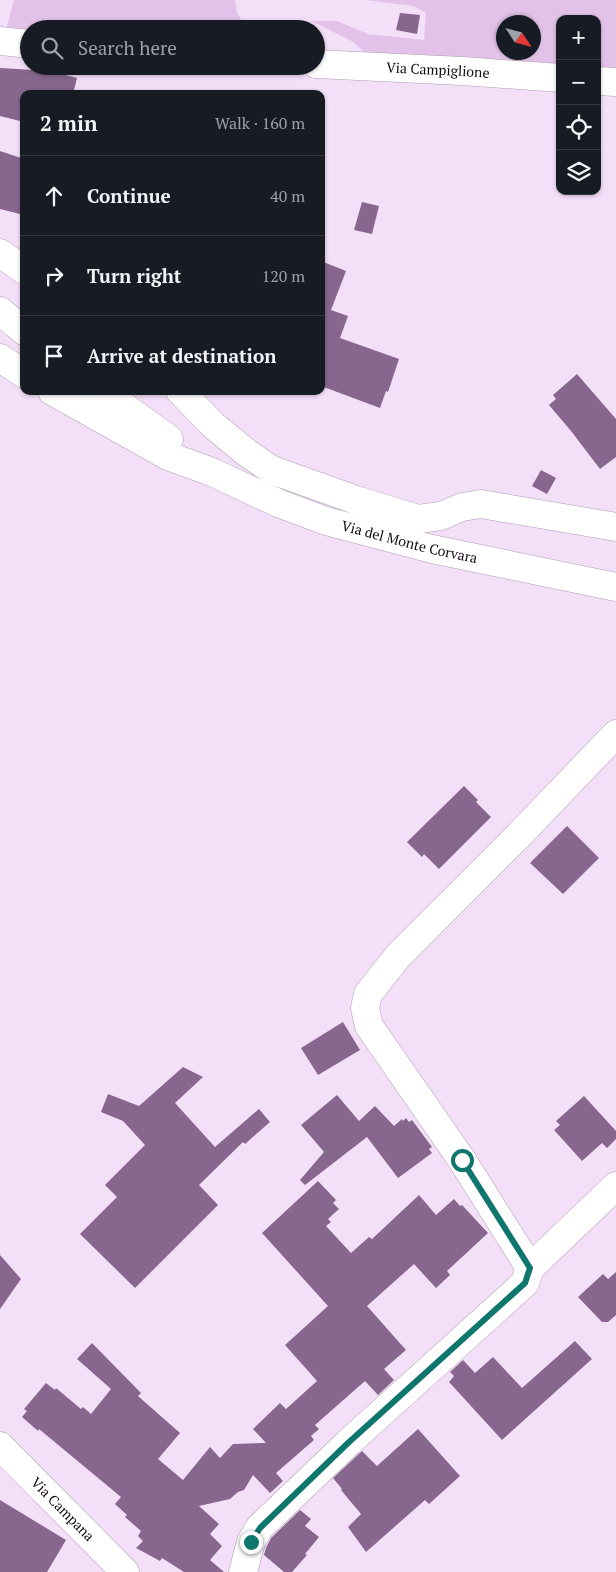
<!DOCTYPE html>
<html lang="en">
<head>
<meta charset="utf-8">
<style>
	body { margin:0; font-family:"PT Serif",serif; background:#20242c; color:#f1f3f6 }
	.controls { position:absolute; right:15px; top:15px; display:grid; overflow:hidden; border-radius:10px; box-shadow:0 1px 4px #0004 }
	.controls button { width:45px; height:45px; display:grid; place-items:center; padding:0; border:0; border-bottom:1px solid #363941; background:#171b24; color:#f1f3f6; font:25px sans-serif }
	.compass { position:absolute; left:496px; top:15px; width:45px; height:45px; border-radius:50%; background:#171b24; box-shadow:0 1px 4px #0004; rotate:126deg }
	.stop { position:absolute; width:15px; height:15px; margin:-11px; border:4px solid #0f766e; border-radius:50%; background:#fff }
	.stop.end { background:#0f766e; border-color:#fff; box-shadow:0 1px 5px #0008 }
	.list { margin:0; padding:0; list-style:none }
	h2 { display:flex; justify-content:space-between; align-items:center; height:65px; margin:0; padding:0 20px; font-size:21px }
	h2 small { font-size:16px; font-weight:400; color:#9ea1a6 }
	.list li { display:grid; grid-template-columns:32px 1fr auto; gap:15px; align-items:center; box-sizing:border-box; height:80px; padding:0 20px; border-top:1px solid #363941 }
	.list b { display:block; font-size:19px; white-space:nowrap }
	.list em { font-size:16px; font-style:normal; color:#9ea1a6 }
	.icon { flex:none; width:28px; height:28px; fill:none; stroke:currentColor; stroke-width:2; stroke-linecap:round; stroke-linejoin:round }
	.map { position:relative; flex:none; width:616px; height:1572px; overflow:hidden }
	.search { position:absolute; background:#171b24; box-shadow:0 1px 4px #0004; left:20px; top:20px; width:305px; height:55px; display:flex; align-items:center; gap:12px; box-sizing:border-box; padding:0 18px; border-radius:28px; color:#9ea1a6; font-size:19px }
	.panel { position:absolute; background:#171b24; box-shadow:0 1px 4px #0004; left:20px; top:90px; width:305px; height:305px; border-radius:10px }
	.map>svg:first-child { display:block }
	.green { fill:#e2c2e8; fill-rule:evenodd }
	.building { fill:#87678e }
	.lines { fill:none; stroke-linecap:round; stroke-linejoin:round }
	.minor-casing { stroke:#af9cb3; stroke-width:29 }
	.major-casing { stroke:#af9cb3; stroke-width:29 }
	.minor { stroke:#fff; stroke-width:28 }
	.major { stroke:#fff; stroke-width:28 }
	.route { stroke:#0f766e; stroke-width:6 }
	.labels { text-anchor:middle; stroke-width:5; stroke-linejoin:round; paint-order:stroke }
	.street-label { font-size:14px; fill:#130c15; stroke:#fcf0ff }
</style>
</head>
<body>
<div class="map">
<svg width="616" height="1572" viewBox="0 0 616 1572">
	<rect width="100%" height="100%" fill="#f4dff8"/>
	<path class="green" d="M14,0H235L237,13L242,21L296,26L300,29H29V32L6,30Z
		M365,0H616V75L597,74V19H560V71L372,59L353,42L312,21H337L368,34L424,40L426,13L414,6ZM504,22H534V52H504Z"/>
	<path class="building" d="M400,13L420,15L417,34L396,30Z
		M35,67L77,78L73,94H24V122L0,116V68L34,70Z
		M0,151L24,159V215L0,209Z
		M362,202L379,206L372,234L354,230Z
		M321,261L346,271L331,310L348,316L340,338L399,359L388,392L386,391L380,408L321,386Z
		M577,374L616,419V457L600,469L571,431L549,405L556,399L553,395Z
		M541,470L556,478L547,494L532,486Z
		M464,786L478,800L476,802L491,817L439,869L424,854L422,857L407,842Z
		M567,826L599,858L563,894L530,863Z
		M343,1022L360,1050L318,1075L301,1048Z
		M183,1067L203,1077L175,1103L215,1147L259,1109L270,1122L245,1144L243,1142L199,1185L218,1205L135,1288L80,1234L117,1197L105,1185L145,1145L123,1121L101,1112L108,1094L139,1106Z
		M337,1095L359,1121L375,1106L394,1126L402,1119L403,1121L406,1118L409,1122L412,1120L432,1147L429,1149L432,1153L398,1178L367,1137L305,1185L300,1180L324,1152L301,1125Z
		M584,1096L616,1131V1139L607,1148L602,1143L582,1161L554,1130L560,1125L556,1121Z
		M318,1181L336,1200L333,1203L339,1209L328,1219L331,1222L326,1226L351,1253L369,1237L372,1239L419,1195L436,1215L454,1199L460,1206L462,1205L488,1233L447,1271L450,1275L436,1288L414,1264L367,1306L406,1350L384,1369L394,1380L378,1395L365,1381L315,1425L319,1429L311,1436L314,1440L276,1473L283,1481L270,1493L253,1475L244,1490L238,1492L230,1499L199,1506L219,1524L210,1534L222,1546L210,1560L224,1572H184L162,1558L160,1561L136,1548L143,1541L138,1536L141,1531L125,1517L127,1515L115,1504L121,1497L39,1429L38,1431L22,1417L27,1411L24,1409L46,1383L55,1390L56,1388L81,1409L83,1407L91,1414L111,1389L77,1359L92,1343L141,1393L138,1396L180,1433L158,1459L183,1480L210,1447L220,1458L233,1444L266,1443L253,1429L280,1403L286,1409L317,1381L285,1345L328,1306L262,1233Z
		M0,1255L21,1279L0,1309Z
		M616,1272V1315L608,1322H602L578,1297L603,1274L608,1279Z
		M575,1341L592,1359L502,1440L449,1382L454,1376L450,1372L463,1360L475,1373L493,1357L522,1388Z
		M418,1429L460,1476L429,1504L425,1500L366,1552L348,1527L361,1514L341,1490L342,1489L333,1478L362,1451L377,1466Z
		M0,1500L66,1540L47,1572H0Z
		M300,1510L311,1519L305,1526L319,1537L305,1554L307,1555L292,1572H284L264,1555L266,1548L271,1538Z"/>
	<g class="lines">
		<g class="minor-casing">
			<g id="minor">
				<path d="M0,41L29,44"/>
				<path id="s1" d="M316,64L462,71L560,78"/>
				<path d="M597,81L616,82"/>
				<path d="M0,253L24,270"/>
				<path d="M180,391L213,425L247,453L272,470L356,500L418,519L441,516L462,507L481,504L616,527"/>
				<path d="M530,1268L462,1160L369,1026L365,1008L368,994L398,956L520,834L616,734"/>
				<path id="s2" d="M0,1446L125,1572"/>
				<path d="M243,1572L251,1542L259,1528L348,1443L525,1283L530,1268L616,1186"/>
			</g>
		</g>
		<g class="major-casing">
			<g id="major">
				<path d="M0,311L24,331"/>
				<path d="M0,358L24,374"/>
				<path id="s3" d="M52,391L168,456L212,472L278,503L326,521L432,549L616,587"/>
				<path d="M102,391L169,439"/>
			</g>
		</g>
		<use href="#minor" class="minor"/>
		<use href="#major" class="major"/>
	</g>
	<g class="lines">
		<path class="route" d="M251,1542L260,1528L348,1443L525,1283L530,1268L462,1160"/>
	</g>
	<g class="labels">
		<g class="street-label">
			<text dy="5" stroke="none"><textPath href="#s1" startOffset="122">Via Campiglione</textPath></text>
			<text dy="5" stroke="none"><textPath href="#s3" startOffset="390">Via del Monte Corvara</textPath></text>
			<text dy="5" stroke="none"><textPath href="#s2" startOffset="89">Via Campana</textPath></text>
		</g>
	</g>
</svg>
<div class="controls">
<button>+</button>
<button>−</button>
<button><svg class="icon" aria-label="locate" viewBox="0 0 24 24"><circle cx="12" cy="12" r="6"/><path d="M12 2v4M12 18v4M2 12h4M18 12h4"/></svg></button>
<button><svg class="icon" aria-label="layers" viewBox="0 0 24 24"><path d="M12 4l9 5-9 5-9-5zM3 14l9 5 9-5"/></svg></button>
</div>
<svg class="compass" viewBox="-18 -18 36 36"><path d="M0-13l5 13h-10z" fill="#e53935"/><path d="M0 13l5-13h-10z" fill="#9ea1a6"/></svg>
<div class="stop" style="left:462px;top:1160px"></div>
<div class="stop end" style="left:251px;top:1542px"></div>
<div class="search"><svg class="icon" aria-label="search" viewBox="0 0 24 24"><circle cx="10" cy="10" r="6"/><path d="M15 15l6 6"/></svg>Search here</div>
<section class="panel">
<h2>2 min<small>Walk · 160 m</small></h2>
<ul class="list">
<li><svg class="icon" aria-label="ahead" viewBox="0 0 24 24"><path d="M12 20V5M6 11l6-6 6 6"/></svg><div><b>Continue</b></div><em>40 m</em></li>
<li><svg class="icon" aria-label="right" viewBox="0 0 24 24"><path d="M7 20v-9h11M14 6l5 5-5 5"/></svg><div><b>Turn right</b></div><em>120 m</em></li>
<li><svg class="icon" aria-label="arrive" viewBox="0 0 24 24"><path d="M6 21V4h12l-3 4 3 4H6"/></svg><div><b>Arrive at destination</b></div></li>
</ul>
</section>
</div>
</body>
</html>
